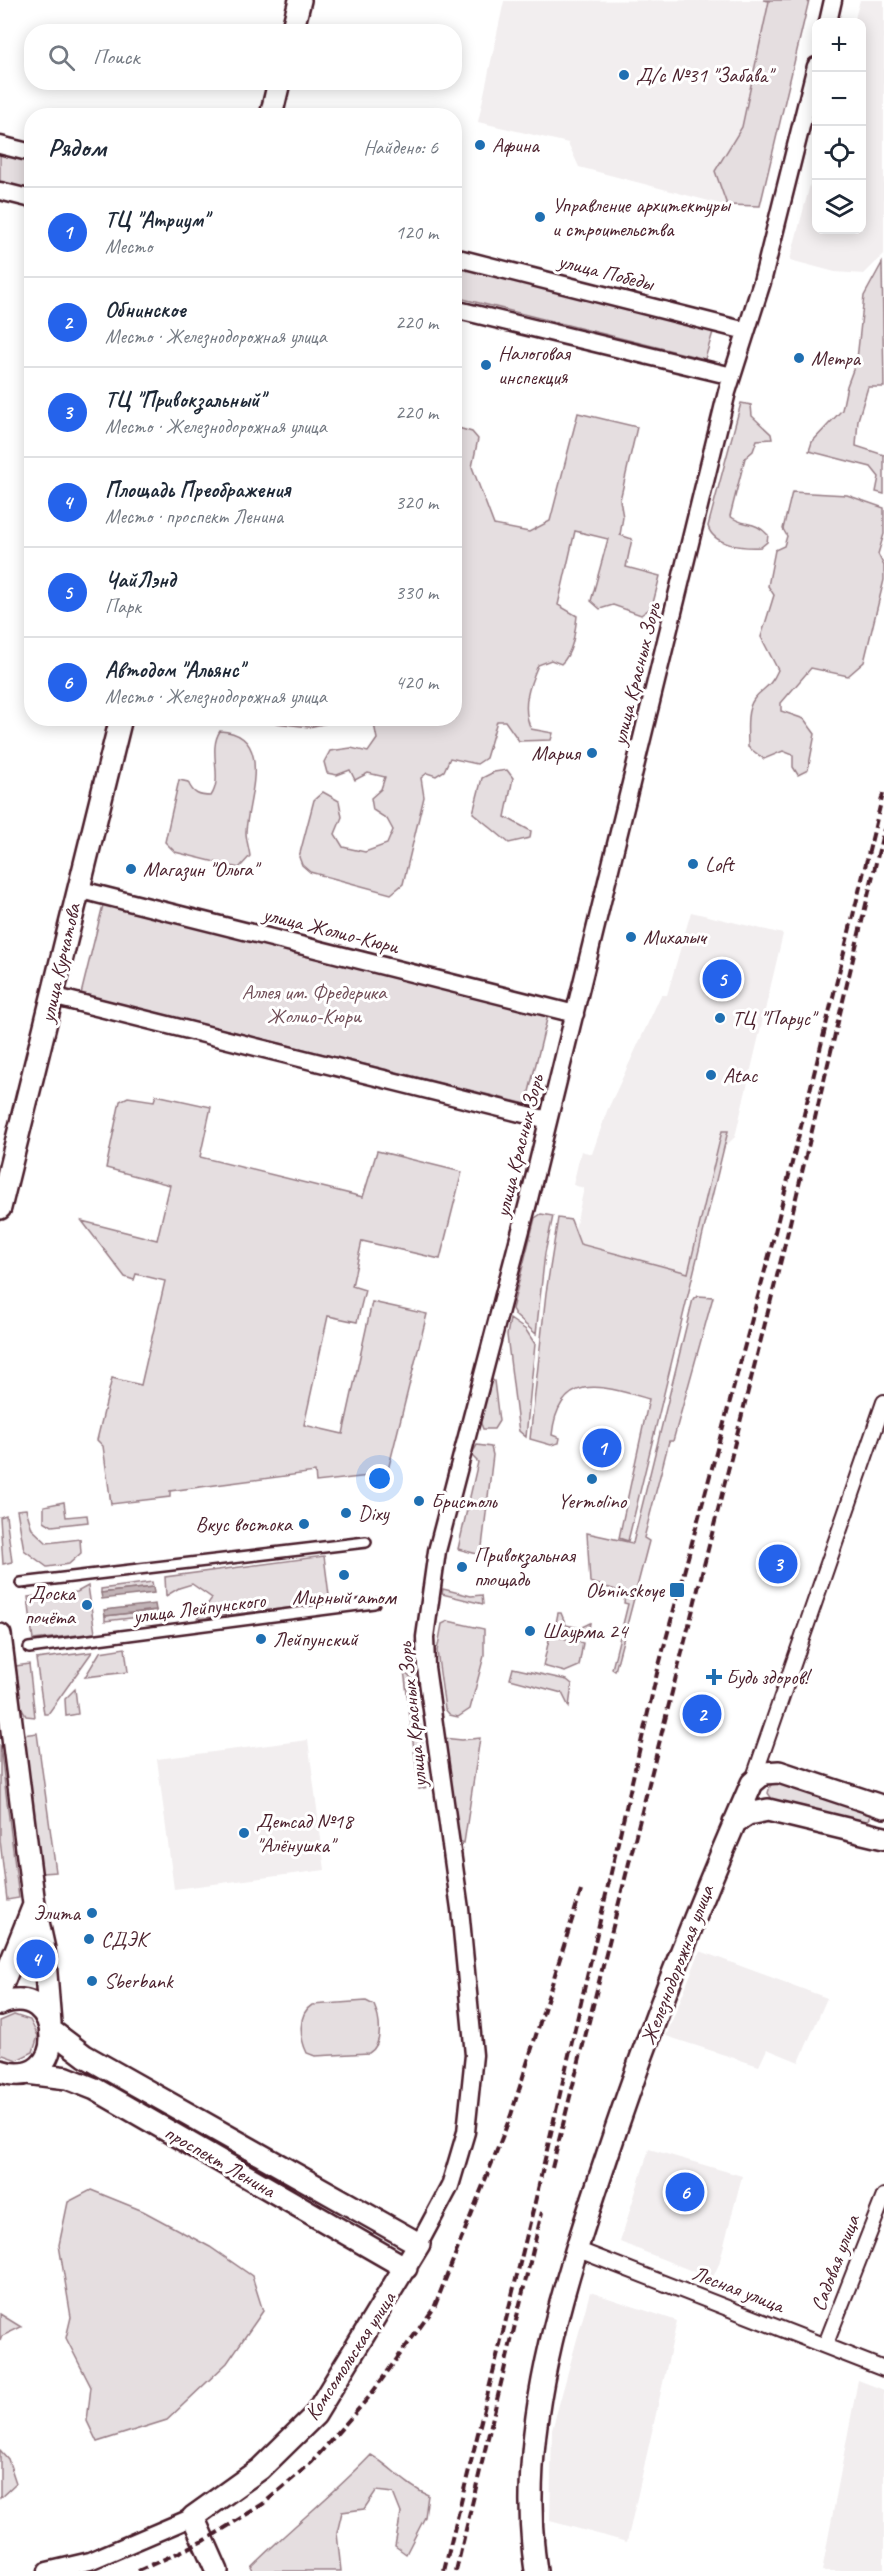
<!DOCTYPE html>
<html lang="ru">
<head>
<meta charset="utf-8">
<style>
	body { margin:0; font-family:Caveat,sans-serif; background:#f6f6f7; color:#1f2937 }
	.controls { position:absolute; right:18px; top:18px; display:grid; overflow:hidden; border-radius:12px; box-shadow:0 3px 15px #0003 }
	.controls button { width:54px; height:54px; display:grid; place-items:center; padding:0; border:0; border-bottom:2px solid #e0e1e3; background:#fff; color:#1f2937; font:30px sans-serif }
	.you { position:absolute; left:380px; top:1479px; width:21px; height:21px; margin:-15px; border:4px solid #fff; border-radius:50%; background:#1a73e8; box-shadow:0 0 0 9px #1a73e833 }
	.badge { display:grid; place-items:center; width:39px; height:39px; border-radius:50%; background:#2563eb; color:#fff; font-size:20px; font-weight:700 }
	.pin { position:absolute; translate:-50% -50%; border:3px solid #fff; box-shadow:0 2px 6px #0006 }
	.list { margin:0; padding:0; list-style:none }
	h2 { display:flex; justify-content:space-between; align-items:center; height:78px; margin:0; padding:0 24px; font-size:26px }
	h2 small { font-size:20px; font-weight:400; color:#747a83 }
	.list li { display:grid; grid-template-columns:39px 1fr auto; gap:18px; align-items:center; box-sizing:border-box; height:90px; padding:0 24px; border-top:2px solid #e0e1e3 }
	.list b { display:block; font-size:22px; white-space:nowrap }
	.list p { margin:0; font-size:20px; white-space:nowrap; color:#747a83 }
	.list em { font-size:20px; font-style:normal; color:#747a83 }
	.icon { flex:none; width:33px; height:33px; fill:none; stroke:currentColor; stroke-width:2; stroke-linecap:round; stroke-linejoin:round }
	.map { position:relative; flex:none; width:884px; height:2571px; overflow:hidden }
	.search { position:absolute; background:#fff; box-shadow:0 3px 15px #0003; left:24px; top:24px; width:438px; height:66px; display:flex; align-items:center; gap:15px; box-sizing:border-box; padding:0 21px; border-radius:24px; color:#747a83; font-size:22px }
	.panel { position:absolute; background:#fff; box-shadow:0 3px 15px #0003; left:24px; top:108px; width:438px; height:618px; border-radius:24px }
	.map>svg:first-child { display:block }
	.built { fill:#f2eeef }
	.green { fill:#e5dee0; stroke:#987e86; stroke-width:1.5 }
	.water { fill:#c1b3b6; stroke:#91787e; stroke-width:1.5 }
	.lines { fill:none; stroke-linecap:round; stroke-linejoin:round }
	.pedestrian-casing { stroke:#4a1f2b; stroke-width:14 }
	.minor-casing { stroke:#4a1f2b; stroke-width:18 }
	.tertiary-casing { stroke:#4a1f2b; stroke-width:21 }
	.primary-casing { stroke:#4a1f2b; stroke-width:26 }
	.pedestrian { stroke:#fff; stroke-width:9 }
	.minor { stroke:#fff; stroke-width:14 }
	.tertiary { stroke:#fff; stroke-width:16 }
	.primary { stroke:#fff; stroke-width:21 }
	.rail { stroke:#4a1f2b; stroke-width:4; stroke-dasharray:9 4.5; stroke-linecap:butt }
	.poi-dot { fill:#1f6fb2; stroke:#fff; stroke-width:2 }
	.labels { text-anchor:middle; stroke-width:6; stroke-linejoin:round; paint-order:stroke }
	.poi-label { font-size:21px; fill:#4a1f2b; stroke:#fff; text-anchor:start }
	.street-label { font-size:21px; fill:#4a1f2b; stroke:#fff }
	.park-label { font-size:21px; fill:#714f58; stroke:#fff }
</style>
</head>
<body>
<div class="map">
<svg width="884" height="2571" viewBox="0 0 884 2571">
	<rect width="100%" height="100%" fill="#fff"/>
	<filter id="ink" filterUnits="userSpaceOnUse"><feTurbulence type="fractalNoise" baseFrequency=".0167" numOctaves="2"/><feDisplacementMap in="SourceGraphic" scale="12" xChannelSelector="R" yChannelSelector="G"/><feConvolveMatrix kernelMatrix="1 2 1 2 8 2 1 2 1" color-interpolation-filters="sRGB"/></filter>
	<g filter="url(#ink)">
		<path class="built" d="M775,0L732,207L579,167L568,143L478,122L504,1Z
			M860,0H884V254L864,274L835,272L790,260L816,162V230H862V22H854Z
			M691,912L783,934L735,1137L717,1154L688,1273L579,1244L575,1229L584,1188L573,1185L581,1151L592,1154L607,1111L661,995H667Z
			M308,1740L325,1870L174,1889L157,1759Z
			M700,1951L827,1998L799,2062L767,2049L759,2066L666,2036Z
			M649,2149L742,2176L719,2264L712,2279L620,2242Z
			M590,2292L677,2321L627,2542L550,2521L552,2430Z
			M858,2380L884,2390V2571H822Z"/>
		<path class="green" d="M763,0H809L760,206L727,205L715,171L742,127L769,1Z
			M0,153L31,161V190L0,182Z
			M882,263L884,387H868L858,420L856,446L884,455V494L876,492L879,477L871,467L809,451L812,442L842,410L847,386L857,359L864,296Z
			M455,266L713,332L705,359L455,297Z
			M741,403L751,405L752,416L771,434L772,439L757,440L753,451L745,458L730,516C743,527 755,520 768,535L767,542L761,547C744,548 713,546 708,526Z
			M578,413L637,427L620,500L623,517L620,535L632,539L626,567L660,576L652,607L641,615L613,605L600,609L591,601L608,539L575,531L558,605L577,616C575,632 573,653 561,664L551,660L538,665C529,686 521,707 531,729L553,733L551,740L519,741L505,721H497L486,758L477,764L450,758L444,771L436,776L427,773L421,778L424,797L403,884L391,894L310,872L302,865L299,857L314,800L323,792L339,801L342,817L335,834L343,847L365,852L387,844L393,830L387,819L373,810L371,798L381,789L385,777L368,773L355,780L350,770L337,775L327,773L324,762L330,751L351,748L368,752L377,739L373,719L454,718L455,427L472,432L478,439L472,467L494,525L529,532L550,521Z
			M792,492L847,495L884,508V534L878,554L884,566V580L864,662L848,676L811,668L781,703V711L804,719L815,734L808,770L798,775L793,767V755L783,751L764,759L748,747C748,733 745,711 754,699C764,686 769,690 778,670L761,637L774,595L768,586L775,550L784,546L787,536L783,529Z
			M274,719H346L309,727L276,723Z
			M220,731C276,734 247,801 246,832C246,840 249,848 250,856L239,868L175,852L165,842L179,780L188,782C193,794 199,796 211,796C224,777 207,751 220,731Z
			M507,770L513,778L505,817L531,831L530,838L509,843L473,813L482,778L494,772Z
			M103,905L548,1015L526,1104L81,994Z
			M156,1095L211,1107L200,1157L363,1197L377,1151L462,1172L440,1259L362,1241L352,1286L365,1290L357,1322L328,1316L304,1425L343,1434L372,1302L427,1314L387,1474L316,1482L315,1472L170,1491V1497L111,1504L103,1446L97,1440L112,1378L141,1385L165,1281L136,1274L134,1280L125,1277L82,1221L157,1240L170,1185L106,1168L120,1101L128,1097L154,1101Z
			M722,1131H728L628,1541L619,1538L649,1399C604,1386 559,1370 552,1435L560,1438L559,1443L551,1445L530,1439L546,1293L558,1218L571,1220L580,1244L688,1273Z
			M541,1214L553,1216L545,1253L536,1334L516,1316L512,1309L535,1218Z
			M698,1296L713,1297L673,1441H669L644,1538L649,1541L615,1671L612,1669L628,1604L624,1603L625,1596L622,1592L590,1582L587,1533L633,1543L693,1299Z
			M510,1319L526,1330L535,1344L526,1437L519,1431L518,1425L507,1335Z
			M491,1379L494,1381L499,1421L494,1429H483L480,1421Z
			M477,1445L491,1447L493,1455L481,1555L458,1549L478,1462L471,1455Z
			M64,1502L66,1517L87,1515L88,1522L52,1526L44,1521V1506Z
			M26,1509L32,1529L47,1543L80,1539L81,1553L69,1564L47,1567L24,1550L17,1510Z
			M6,1515L12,1562L3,1564L0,1517Z
			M324,1556L330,1603L197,1619L212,1598L192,1584L179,1588L166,1596L165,1577Z
			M152,1582L153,1587L101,1593V1589Z
			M88,1586L95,1633L33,1640L28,1597L77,1592Z
			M443,1589L471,1596L482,1595L483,1604L442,1594Z
			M156,1610L157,1615L105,1621V1616Z
			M558,1613H561L566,1625L580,1628L590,1623L588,1635L555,1628Z
			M448,1621L484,1629V1656L470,1709L458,1717L450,1715L445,1709L437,1651L442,1624Z
			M550,1635L583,1643L579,1666L565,1672L543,1666Z
			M125,1648L128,1672L85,1677L100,1652Z
			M92,1652L48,1714H44L36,1659Z
			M29,1664L35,1717L26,1716L21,1708L16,1666Z
			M513,1668L567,1680L572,1684L569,1707L562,1693L510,1679Z
			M404,1670L414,1681L428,1787L419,1789Z
			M75,1689L78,1714L66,1716L65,1699Z
			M37,1733L56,1872L42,1873L40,1867L23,1735Z
			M443,1738L462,1740L480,1738L464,1843L457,1840Z
			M0,1745L19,1898L7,1900L0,1840Z
			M775,1782L870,1812V1818L865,1824L774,1802L768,1793L770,1786Z
			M366,2001L374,2005C380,2019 384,2044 369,2053L315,2056L307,2053C300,2039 297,2014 312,2005Z
			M14,2015L30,2020L38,2036L33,2052L17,2060L0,2054V2021Z
			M91,2190L143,2211L210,2247L252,2276L263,2311L227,2363L167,2420L97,2442L87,2421L91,2387L66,2338L71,2317L59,2245L68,2202Z
			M0,2314L21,2327L2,2336L0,2341Z
			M0,2450L8,2459L16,2483L0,2498Z
			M371,2455C392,2467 406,2486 428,2495L425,2517L406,2554L395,2546L401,2513L393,2493L376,2491L364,2509L342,2512L337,2533L341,2571H253L251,2567C290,2528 333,2495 371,2455Z"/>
		<path class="water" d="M153,1587L154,1593L102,1599L101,1593Z
			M155,1604L156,1610L105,1616L104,1610Z"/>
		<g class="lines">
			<g class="pedestrian-casing">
				<path id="pedestrian" d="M21,1583L366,1542
					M29,1648L374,1603"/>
			</g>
			<g class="minor-casing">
				<path id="minor" d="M753,1780L884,1402
					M576,2249L884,2369
					M825,2346L884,2196"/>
			</g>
			<g class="tertiary-casing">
				<path id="tertiary" d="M828,22L833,0
					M0,145L32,153
					M0,191L32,199
					M454,257L746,331
					M454,309L732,376
					M77,889L575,1014
					M52,996L548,1120
					M419,2244L450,2186L466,2132L474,2055L460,1909L426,1667L425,1637L437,1551L528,1203L727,392L762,282L816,66
					M47,2571L90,2561L193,2517"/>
			</g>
			<g class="primary-casing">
				<path id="primary" d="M292,32L300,0
					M271,116L279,82
					M0,1208L121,718
					M0,1635L34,1904L44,1949L50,2023
					M734,1823L748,1814L768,1810L884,1838
					M0,1990L34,1905
					M0,2004C64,1977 72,2094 0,2071
					M52,2031L85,2056L419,2244L315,2415L260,2469L193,2517L217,2571
					M27,2073L67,2078L95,2089L406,2268
					M536,2571C515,2432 562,2290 606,2159C648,2032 698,1906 752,1783L764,1773L779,1772L884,1807"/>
			</g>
			<use href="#pedestrian" class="pedestrian"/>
			<use href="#minor" class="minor"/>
			<use href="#tertiary" class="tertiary"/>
			<use href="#primary" class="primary"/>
			<path class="rail" d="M552,2168L783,1252L884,829
				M138,2571L204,2541L263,2504L312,2462L369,2397L434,2308L511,2115L581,1891
				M444,2571L535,2202L658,1669L771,1248L884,790
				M456,2571L542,2212"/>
		</g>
	</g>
	<g class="poi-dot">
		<circle cx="624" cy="75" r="6"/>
		<circle cx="480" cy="145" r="6"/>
		<circle cx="540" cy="217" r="6"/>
		<circle cx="799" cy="358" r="6"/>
		<circle cx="486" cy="365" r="6"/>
		<circle cx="592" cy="753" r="6"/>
		<circle cx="693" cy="864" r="6"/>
		<circle cx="131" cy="869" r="6"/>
		<circle cx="631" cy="937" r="6"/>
		<circle cx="720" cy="1018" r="6"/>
		<circle cx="711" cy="1075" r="6"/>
		<circle cx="592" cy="1479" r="6"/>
		<circle cx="419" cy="1501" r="6"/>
		<circle cx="346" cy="1513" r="6"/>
		<circle cx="304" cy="1524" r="6"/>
		<circle cx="462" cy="1567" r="6"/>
		<circle cx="344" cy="1575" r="6"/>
		<rect x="669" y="1582" width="16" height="16" rx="3"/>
		<circle cx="87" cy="1605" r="6"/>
		<circle cx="530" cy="1631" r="6"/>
		<circle cx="261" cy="1639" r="6"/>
		<path d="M711 1668h6v6h6v6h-6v6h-6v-6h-6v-6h6z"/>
		<circle cx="244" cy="1833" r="6"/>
		<circle cx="92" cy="1913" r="6"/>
		<circle cx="89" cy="1939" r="6"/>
		<circle cx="92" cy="1981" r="6"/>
	</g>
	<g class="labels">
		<g class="poi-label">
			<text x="636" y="82">Д/с №31 "Забава"</text>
			<text x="492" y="152">Афина</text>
			<text x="552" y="212">Управление архитектуры<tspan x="552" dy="24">и строительства</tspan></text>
			<text x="498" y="360">Налоговая<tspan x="498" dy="24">инспекция</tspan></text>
			<text x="811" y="365">Метра</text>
			<text x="580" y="760" text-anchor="end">Мария</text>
			<text x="705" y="871">Loft</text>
			<text x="143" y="876">Магазин "Ольга"</text>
			<text x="643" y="944">Михалыч</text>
			<text x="732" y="1025">ТЦ "Парус"</text>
			<text x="723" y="1082">Atac</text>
			<text x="431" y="1508">Бристоль</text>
			<text x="592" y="1508" text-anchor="middle">Yermolino</text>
			<text x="358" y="1520">Dixy</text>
			<text x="292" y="1531" text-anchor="end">Вкус востока</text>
			<text x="474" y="1562">Привокзальная<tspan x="474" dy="24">площадь</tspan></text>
			<text x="664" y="1597" text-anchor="end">Obninskoye</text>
			<text x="75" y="1600" text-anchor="end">Доска<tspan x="75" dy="24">почёта</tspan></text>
			<text x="344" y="1604" text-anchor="middle">Мирный атом</text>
			<text x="542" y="1638">Шаурма 24</text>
			<text x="273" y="1646">Лейпунский</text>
			<text x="726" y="1684">Будь здоров!</text>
			<text x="256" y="1828">Детсад №18<tspan x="256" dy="24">"Алёнушка"</tspan></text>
			<text x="80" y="1920" text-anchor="end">Элита</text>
			<text x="101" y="1946">СДЭК</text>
			<text x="104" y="1988">Sberbank</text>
		</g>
		<g class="street-label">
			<text transform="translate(606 272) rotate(14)" y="7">улица Победы</text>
			<text transform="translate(636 674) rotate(-76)" y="7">улица Красных Зорь</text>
			<text transform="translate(331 930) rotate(14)" y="7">улица Жолио-Кюри</text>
			<text transform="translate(60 963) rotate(-77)" y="7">улица Курчатова</text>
			<text transform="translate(519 1146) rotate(-76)" y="7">улица Красных Зорь</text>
			<text transform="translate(199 1608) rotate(-7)" y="7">улица Лейпунского</text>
			<text transform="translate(412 1715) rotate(-96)" y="7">улица Красных Зорь</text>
			<text transform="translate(677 1965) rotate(-69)" y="7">Железнодорожная улица</text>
			<text transform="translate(220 2161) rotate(30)" y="7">проспект Ленина</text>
			<text transform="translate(835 2263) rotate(-69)" y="7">Садовая улица</text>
			<text transform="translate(738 2289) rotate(21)" y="7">Лесная улица</text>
			<text transform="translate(350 2356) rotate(-57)" y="7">Комсомольская улица</text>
		</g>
		<g class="park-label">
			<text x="314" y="999">Аллея им. Фредерика<tspan x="314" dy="24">Жолио-Кюри</tspan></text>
		</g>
	</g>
</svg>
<div class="controls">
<button>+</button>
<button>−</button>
<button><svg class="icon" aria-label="locate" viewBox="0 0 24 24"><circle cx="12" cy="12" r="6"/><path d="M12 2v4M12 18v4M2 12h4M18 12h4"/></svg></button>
<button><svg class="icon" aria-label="layers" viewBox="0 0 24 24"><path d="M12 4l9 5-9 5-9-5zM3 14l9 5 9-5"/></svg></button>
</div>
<div class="you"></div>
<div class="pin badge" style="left:602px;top:1448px">1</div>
<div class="pin badge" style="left:702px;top:1714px">2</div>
<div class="pin badge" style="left:778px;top:1564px">3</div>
<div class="pin badge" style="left:36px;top:1959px">4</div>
<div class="pin badge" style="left:722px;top:979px">5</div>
<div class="pin badge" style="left:685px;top:2192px">6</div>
<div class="search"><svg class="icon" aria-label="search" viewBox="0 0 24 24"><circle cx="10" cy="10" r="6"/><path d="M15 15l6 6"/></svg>Поиск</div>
<section class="panel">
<h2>Рядом<small>Найдено: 6</small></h2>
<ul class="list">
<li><span class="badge">1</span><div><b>ТЦ &quot;Атриум&quot;</b><p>Место</p></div><em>120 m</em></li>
<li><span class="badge">2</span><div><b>Обнинское</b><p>Место · Железнодорожная улица</p></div><em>220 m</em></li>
<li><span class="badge">3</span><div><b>ТЦ &quot;Привокзальный&quot;</b><p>Место · Железнодорожная улица</p></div><em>220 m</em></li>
<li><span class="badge">4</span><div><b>Площадь Преображения</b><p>Место · проспект Ленина</p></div><em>320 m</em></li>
<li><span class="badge">5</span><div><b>ЧайЛэнд</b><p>Парк</p></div><em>330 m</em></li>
<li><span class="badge">6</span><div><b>Автодом &quot;Альянс&quot;</b><p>Место · Железнодорожная улица</p></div><em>420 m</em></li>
</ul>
</section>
</div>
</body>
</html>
